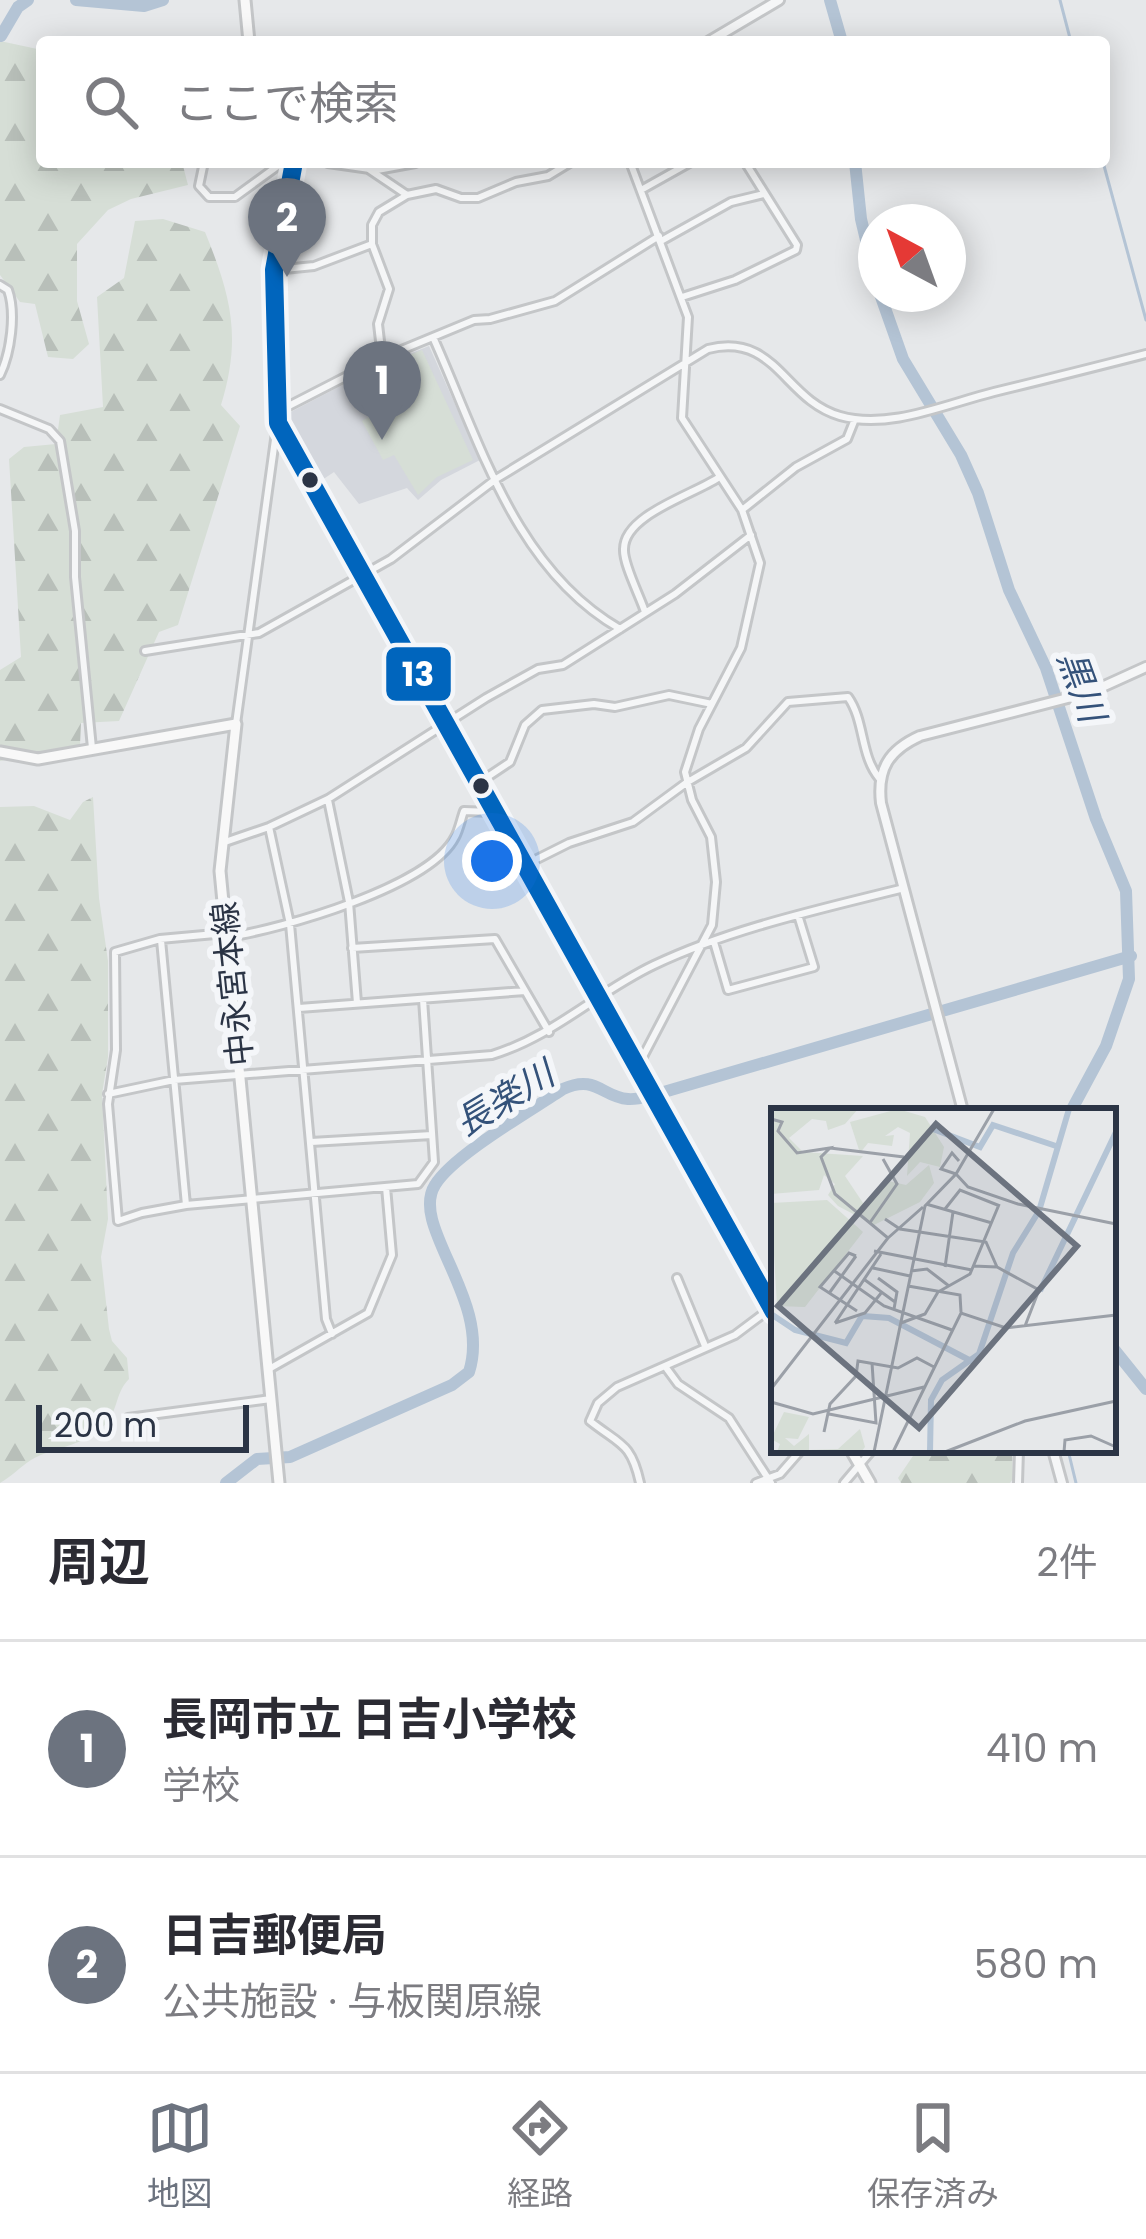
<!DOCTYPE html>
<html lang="ja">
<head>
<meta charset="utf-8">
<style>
	body { margin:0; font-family:Poppins,"Noto Sans JP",sans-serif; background:#f2f2f3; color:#2b2b33 }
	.compass { position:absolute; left:858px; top:204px; width:108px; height:108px; border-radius:50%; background:#fff; box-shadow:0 6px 30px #0003; rotate:319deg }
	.scale { position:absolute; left:36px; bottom:30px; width:213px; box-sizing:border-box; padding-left:12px; border:6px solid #2b3445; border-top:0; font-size:33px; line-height:42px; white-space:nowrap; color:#2b3445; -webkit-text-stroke:9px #f4f6f9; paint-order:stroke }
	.you { position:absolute; left:492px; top:861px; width:42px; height:42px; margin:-30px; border:9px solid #fff; border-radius:50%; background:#1a73e8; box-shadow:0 0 0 18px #1a73e833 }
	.badge { display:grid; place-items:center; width:78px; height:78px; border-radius:50%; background:#6c737f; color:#fff; font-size:39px; font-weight:700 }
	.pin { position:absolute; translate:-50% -99px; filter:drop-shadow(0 3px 6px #0008) }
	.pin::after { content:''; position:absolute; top:63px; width:42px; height:36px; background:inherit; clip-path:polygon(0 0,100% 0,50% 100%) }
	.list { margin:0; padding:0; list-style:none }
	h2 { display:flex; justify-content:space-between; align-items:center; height:156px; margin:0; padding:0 48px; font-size:51px }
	h2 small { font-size:39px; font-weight:400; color:#7c7c81 }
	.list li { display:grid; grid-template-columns:78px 1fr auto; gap:36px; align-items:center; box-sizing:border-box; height:216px; padding:0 48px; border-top:3px solid #e1e1e2 }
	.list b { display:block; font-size:45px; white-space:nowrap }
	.list p { margin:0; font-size:39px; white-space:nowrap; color:#7c7c81 }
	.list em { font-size:39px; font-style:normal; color:#7c7c81 }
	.icon { flex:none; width:66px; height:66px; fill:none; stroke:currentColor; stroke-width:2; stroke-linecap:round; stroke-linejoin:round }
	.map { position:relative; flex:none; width:1146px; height:1483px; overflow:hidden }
	.search { position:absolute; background:#fff; box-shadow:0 6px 30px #0003; left:36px; right:36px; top:36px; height:132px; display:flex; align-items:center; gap:30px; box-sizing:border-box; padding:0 42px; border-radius:12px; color:#7c7c81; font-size:45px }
	.sheet { height:588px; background:#fff }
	nav { display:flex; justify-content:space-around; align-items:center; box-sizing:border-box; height:168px; border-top:3px solid #e1e1e2; background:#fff; font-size:33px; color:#7c7c81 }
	nav a { display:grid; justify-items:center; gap:6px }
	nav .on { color:#6c737f }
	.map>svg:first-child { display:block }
	.built { fill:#d4d7dd }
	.grass { fill:#d6ded6 }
	.forest { fill:url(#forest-firs) }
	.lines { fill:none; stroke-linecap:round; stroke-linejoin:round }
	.stream { stroke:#b4c4d5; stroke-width:3 }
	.river { stroke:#b4c4d5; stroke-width:12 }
	.minor-casing { stroke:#c4c6c8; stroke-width:12 }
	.tertiary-casing { stroke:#c4c6c8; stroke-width:14 }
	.secondary-casing { stroke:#c4c6c8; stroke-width:15 }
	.minor { stroke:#f5f6f7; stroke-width:6 }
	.tertiary { stroke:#f5f6f7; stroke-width:8 }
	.secondary { stroke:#f8f8f8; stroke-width:9 }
	.bus-1-casing { stroke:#f4f6f9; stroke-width:27 }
	.bus-1 { stroke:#0065bd; stroke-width:18 }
	.bus-dot { fill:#2b3445; stroke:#f4f6f9; stroke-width:4.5 }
	.labels { text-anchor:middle; stroke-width:12; stroke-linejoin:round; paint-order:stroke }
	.street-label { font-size:33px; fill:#2b3445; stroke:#f4f6f9 }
	.water-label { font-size:36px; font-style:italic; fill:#34527a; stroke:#f4f6f9 }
	.inset-river { fill:none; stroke:#b4c4d5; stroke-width:6 }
	.inset-road { fill:none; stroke:#9ba0a8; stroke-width:3 }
	.view { fill:#6c737f; fill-opacity:0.15; stroke:#6c737f; stroke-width:6 }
	.inset-edge { fill:none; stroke:#2b3445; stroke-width:6 }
	.line-badge { stroke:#f4f6f9; stroke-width:4.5 }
	.badge-label { font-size:33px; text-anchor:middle; font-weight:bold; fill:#fff }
</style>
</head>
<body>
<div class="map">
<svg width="1146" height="1483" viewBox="0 0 1146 1483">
	<defs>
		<pattern id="forest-firs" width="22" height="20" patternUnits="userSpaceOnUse" patternTransform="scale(3)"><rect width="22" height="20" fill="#d6ded6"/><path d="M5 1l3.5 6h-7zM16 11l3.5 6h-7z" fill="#b8bfb9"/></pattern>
	</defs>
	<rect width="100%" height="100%" fill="#e6e8ea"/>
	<path class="built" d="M429,346L480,460L441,480L418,500L407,488L359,504L334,472L316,484L282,420L285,415L375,368Z"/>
	<path class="grass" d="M422,350L473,460L437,477L418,495L394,455L383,460L362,421C396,403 408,403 389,363Z"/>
	<path class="forest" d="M0,41L42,50V162H182L188,185L131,199L108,210L77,244V301L89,344L73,359L48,357L35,304L20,302L0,275Z
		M163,219L205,232C231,296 242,337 221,405L240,426L178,625L159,632L119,721L81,723L80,745L0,761V670L21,657L9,459L24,447L56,444L60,415L103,407L97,297L124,278L135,221Z
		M93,797L99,898L108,961V1057L102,1094L108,1219L101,1257L109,1329L112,1341L127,1358L129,1379C116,1392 118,1408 108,1421C89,1446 55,1446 31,1460C20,1467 11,1477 0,1483V807L34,806L70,820L83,802Z
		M917,1450H1012L1013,1479L1010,1483H901L898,1478Z"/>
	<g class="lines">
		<path class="stream" d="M1060,0L1071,42
			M1103,162L1146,320
			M1068,1450L1076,1483"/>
		<path class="river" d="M76,0L144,6L163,0
			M830,0L842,42
			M1,36L18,7L28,0
			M855,162L861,219L876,282
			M880,294L903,359L961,455L978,493L1009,590L1046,668L1096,819L1126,891L1129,979L1106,1046L1071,1111
			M1113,1348L1146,1389
			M226,1483L257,1459L290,1457L452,1385L469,1372C492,1300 409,1226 435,1185C453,1155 532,1110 563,1089C596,1074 602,1097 628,1099C637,1100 648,1096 657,1094L1131,956"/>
		<g class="minor-casing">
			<path id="minor" d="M204,162L199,186L209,197H235L283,162
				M630,162L688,317L682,418L742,510L760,563L741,648L699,729L685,772L692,800L711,837L716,882L712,925L637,1068
				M370,170L407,195
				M641,190L691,162
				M661,241L731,202L764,194
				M274,270L314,266L372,244
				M0,285L8,290C16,313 11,352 0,375
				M682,297L735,280L796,250L797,245L745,162
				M433,337C480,442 515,569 620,629
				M382,358L378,324L389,289L372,244V225L379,212L407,195L436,189L461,198H478L516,182L548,176L571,162
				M0,409L49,429L60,441L75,531V577L92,748
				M279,411L382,358L474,320L490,319L555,301L659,236
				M742,510L796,467L847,439L855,419
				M645,612C640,596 623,564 624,549C624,515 692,495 718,478
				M145,651L259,633L391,559L496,479L708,349C776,332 784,400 840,416C889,430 946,404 994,392C1044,380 1095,367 1146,354
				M236,724L277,425
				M480,782L510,762L525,725L542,710L594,704L615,707L669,695L712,704
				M328,800L349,902L357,1003
				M269,827L290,924L326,1319L332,1334
				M225,842L269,827L328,799L486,698L538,669L563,665L675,594L751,535
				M525,865L569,843L633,822L686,783L746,748L788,702L848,697C865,721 860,755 879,778
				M226,933L160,939L115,952L116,1050L108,1104L118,1221L142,1213L186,1205L418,1184L434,1162L423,999
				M228,937C281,929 430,887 455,837C459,830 461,819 464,811L492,812
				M161,940L186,1205
				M714,942L728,990L814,967L798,915
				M352,948L495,939L549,1032
				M299,1008L525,991
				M108,1094L174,1080L492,1055C554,1036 597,992 654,965C732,928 821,909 904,888
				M311,1142L432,1135
				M677,1278L705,1346
				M269,1369L368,1313L392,1255L386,1187
				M667,1369L678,1384L729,1418L771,1483
				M128,1418L271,1399
				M640,1483C631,1442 620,1445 590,1421L598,1403L617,1387L735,1335L771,1308
				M756,1483L780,1474L801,1450
				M844,1483L872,1450
				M1018,1483L1019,1450"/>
		</g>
		<g class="tertiary-casing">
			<path id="tertiary" d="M708,42L779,0
				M328,162L377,169L415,162
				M963,1111L881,803C877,769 889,750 920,736L1091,692L1146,667
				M1053,1450L1062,1483"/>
		</g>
		<g class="secondary-casing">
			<path id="secondary" d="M245,0L249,42
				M294,162L274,270L278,423L774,1312
				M0,752L38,759L236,724L220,871L279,1483
				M851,1450L870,1483"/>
		</g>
		<use href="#minor" class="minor"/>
		<use href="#tertiary" class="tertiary"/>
		<use href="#secondary" class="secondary"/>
		<g class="bus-1-casing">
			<path id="bus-1" d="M294,162L274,270L278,423L774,1312"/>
		</g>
		<use href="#bus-1" class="bus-1"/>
	</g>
	<g class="bus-dot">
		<circle cx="310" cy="480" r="10"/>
		<circle cx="481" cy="786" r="10"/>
	</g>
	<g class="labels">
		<g class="street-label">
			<text transform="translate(232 984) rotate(-96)" y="12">中永宮本線</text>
		</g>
		<g class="water-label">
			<text transform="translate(1082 686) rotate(70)" y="13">黒川</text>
			<text transform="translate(504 1098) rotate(-31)" y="13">長楽川</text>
		</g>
	</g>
	<g transform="translate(771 1108)">
		<rect width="345" height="345" fill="#e6e8ea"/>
		<path d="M0,1H87L74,16L57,22L55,13L41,11L18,30L32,44L92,48L74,68L94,98L117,73L135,77L158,57L163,75L149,94L103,117L67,98L57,87L64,76L53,67L48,82L0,86ZM127,1L154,9L173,39L169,59L149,54L136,68L139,25L127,19L114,28L123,27L121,38L97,35L89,45L79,14ZM56,92L92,124L34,199L6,198L0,95ZM13,304L38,309L27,331L14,330L23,338L38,326V342L67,341L89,321L94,339L90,344H6L9,336L0,331Z" fill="#d6ded6"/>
		<path class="inset-river" d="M162,21L209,39L222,17L285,38M269,183L345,24M0,206L24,222L75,235L91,208L118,210L202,254M159,344L160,292L171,272L208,246L242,145L268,103L298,1"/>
		<path class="inset-road" d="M0,11L11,14L7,23L26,45L59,40L50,49L64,86L117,130L0,281M59,40L133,49M185,66L197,79L247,96L345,116M185,66L170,61L181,45L188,53M155,96L221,115M174,101L189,82L229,98M114,111L129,121L215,134L226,159M98,116L126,76L112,51M117,130L152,99M103,143L201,162M85,148L78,145L49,179L86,203M202,158L226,159L268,182L254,218M174,159L182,104M102,160L139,168M62,162L113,198L181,222M140,163L156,161L178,178M107,170L126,184L123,201M94,172L124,194M137,178L189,187L190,204M59,184L85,148M64,215L110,146M64,215L94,205L111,184M130,215L154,206L167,184L199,166L227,99M0,294L42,306L153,279M58,306L105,315L101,255M53,324L59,296L85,268L87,253L127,260L146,250L163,259M103,344L154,98L185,66L223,1M122,344L190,205L235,220L345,207M174,344L254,313L345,293M293,344L294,332L320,328L345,339"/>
		<path class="view" d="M165,16L306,138L148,320L7,198Z"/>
		<rect width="345" height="345" class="inset-edge"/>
	</g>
	<rect class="line-badge" x="384" y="645" width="69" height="58" rx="12" fill="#0065bd"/>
	<g class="badge-label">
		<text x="418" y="686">13</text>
	</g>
</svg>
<svg class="compass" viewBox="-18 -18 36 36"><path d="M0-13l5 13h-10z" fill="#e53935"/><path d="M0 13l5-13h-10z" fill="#7c7c81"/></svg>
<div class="scale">200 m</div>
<div class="you"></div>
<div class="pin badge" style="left:382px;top:440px">1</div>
<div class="pin badge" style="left:287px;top:277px">2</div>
<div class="search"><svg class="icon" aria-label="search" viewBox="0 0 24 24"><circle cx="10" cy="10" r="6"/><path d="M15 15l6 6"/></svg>ここで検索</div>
</div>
<section class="sheet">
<h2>周辺<small>2件</small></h2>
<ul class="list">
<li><span class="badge">1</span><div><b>長岡市立 日吉小学校</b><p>学校</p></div><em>410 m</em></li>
<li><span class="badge">2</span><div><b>日吉郵便局</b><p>公共施設 · 与板関原線</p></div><em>580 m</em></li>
</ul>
</section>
<nav>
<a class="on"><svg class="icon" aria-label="map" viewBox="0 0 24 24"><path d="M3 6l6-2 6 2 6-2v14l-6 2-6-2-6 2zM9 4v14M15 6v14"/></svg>地図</a>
<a><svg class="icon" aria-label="directions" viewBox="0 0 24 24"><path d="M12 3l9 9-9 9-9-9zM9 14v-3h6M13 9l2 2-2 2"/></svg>経路</a>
<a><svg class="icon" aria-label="saved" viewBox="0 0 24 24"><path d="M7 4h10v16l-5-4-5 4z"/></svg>保存済み</a>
</nav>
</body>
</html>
